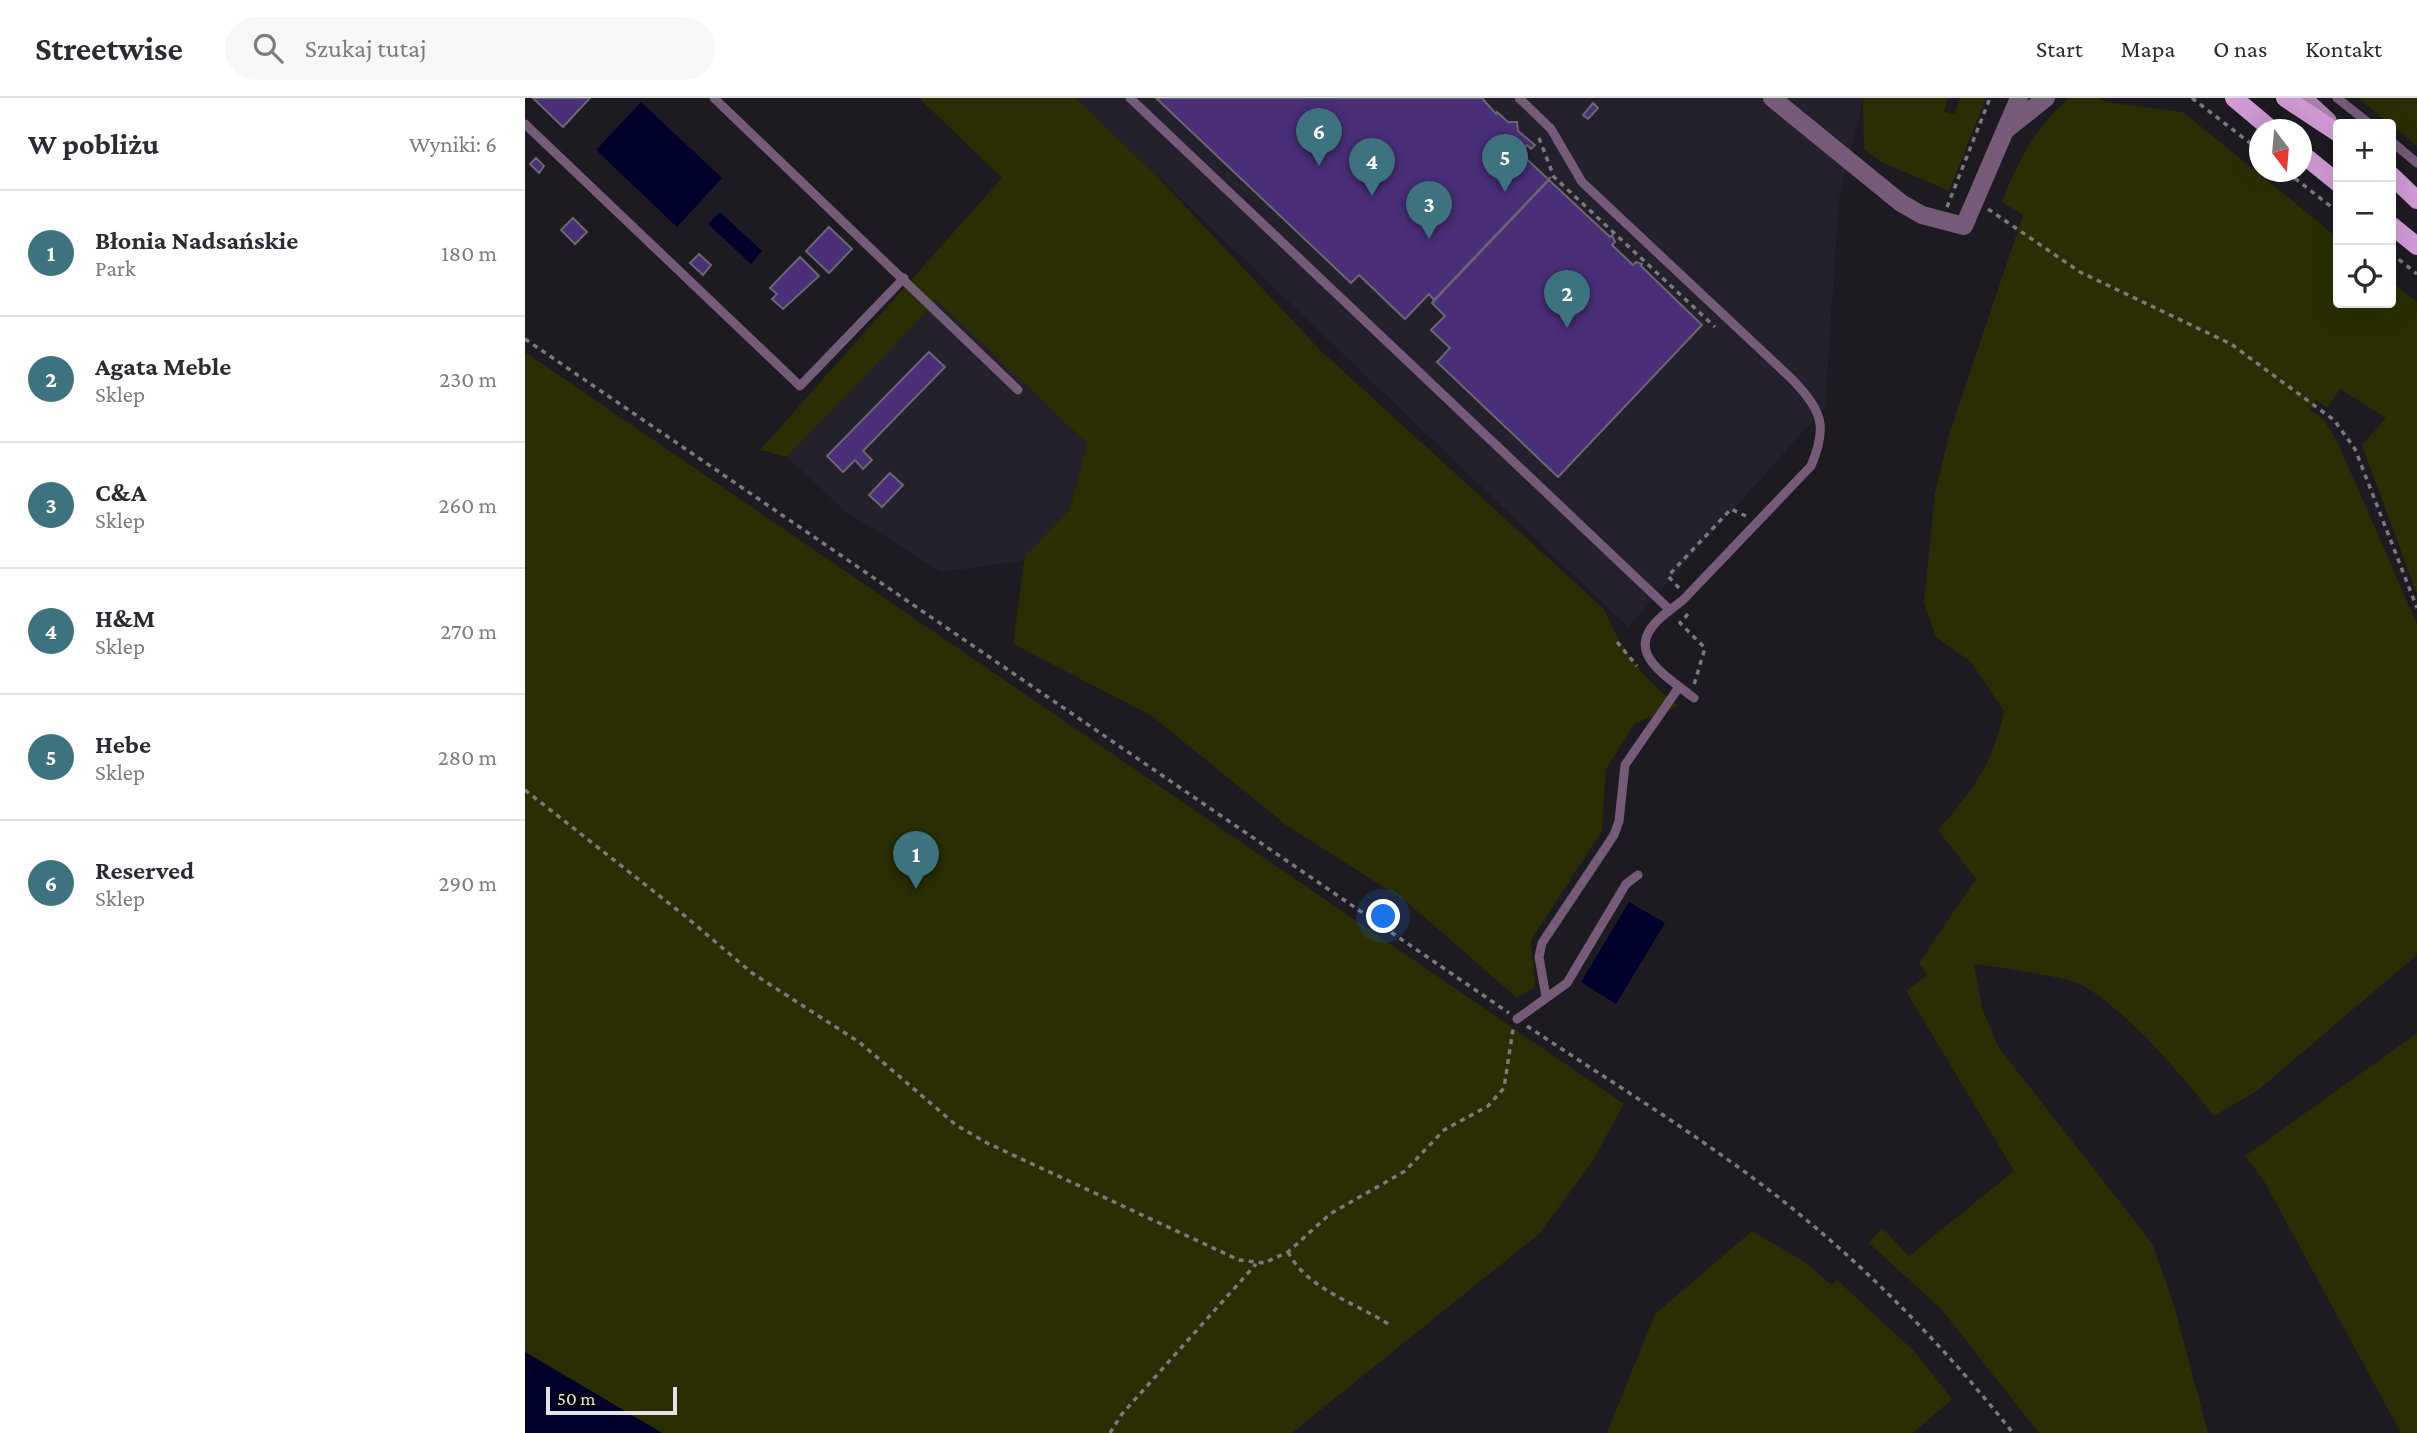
<!DOCTYPE html>
<html lang="pl">
<head>
<meta charset="utf-8">
<style>
	body { margin:0; font-family:"Crimson Pro",serif; background:#f7f7f7; color:#2b2b33 }
	.controls { position:absolute; right:21px; top:21px; display:grid; overflow:hidden; border-radius:7px; box-shadow:0 7px 28px #0002 }
	.controls button { width:63px; height:63px; display:grid; place-items:center; padding:0; border:0; border-bottom:2px solid #e1e1e2; background:#fff; color:#2b2b33; font:35px sans-serif }
	.compass { position:absolute; left:1724px; top:21px; width:63px; height:63px; border-radius:50%; background:#fff; box-shadow:0 7px 28px #0002; rotate:164deg }
	.scale { position:absolute; left:21px; bottom:18px; width:131px; box-sizing:border-box; padding-left:7px; border:4px solid #e4e3e7; border-top:0; font-size:19px; line-height:24px; white-space:nowrap; color:#e4e3e7; -webkit-text-stroke:5px #070609; paint-order:stroke }
	.you { position:absolute; left:859px; top:819px; width:24px; height:24px; margin:-18px; border:5px solid #fff; border-radius:50%; background:#1a73e8; box-shadow:0 0 0 10px #1a73e833 }
	.badge { display:grid; place-items:center; width:46px; height:46px; border-radius:50%; background:#3d737e; color:#fff; font-size:23px; font-weight:700 }
	.pin { position:absolute; translate:-50% -58px; filter:drop-shadow(0 2px 4px #0008) }
	.pin::after { content:''; position:absolute; top:37px; width:24px; height:21px; background:inherit; clip-path:polygon(0 0,100% 0,50% 100%) }
	.list { margin:0; padding:0; list-style:none }
	h2 { display:flex; justify-content:space-between; align-items:center; height:91px; margin:0; padding:0 28px; font-size:30px }
	h2 small { font-size:23px; font-weight:400; color:#7c7c81 }
	.list li { display:grid; grid-template-columns:46px 1fr auto; gap:21px; align-items:center; box-sizing:border-box; height:126px; padding:0 28px; border-top:2px solid #e1e1e2 }
	.list b { display:block; font-size:26px; white-space:nowrap }
	.list p { margin:0; font-size:23px; white-space:nowrap; color:#7c7c81 }
	.list em { font-size:23px; font-style:normal; color:#7c7c81 }
	.icon { flex:none; width:38px; height:38px; fill:none; stroke:currentColor; stroke-width:2; stroke-linecap:round; stroke-linejoin:round }
	.map { position:relative; flex:none; width:1892px; height:1335px; overflow:hidden }
	header { display:flex; align-items:center; gap:42px; box-sizing:border-box; height:98px; padding:0 35px; background:#fff; border-bottom:2px solid #e1e1e2 }
	header strong { font-size:33px }
	nav { display:flex; gap:38px; margin-inline-start:auto; font-size:24px }
	.search { width:490px; height:63px; background:#f7f7f7; display:flex; align-items:center; gap:18px; box-sizing:border-box; padding:0 24px; border-radius:38px; color:#7c7c81; font-size:26px }
	main { display:flex }
	aside { flex:1; background:#fff }
	.map>svg:first-child { display:block }
	.built { fill:#24202c }
	.green { fill:#2a2e02 }
	.water { fill:#00002b }
	.building { fill:#4a2e78; stroke:#69676f; stroke-width:2 }
	.lines { fill:none; stroke-linecap:round; stroke-linejoin:round }
	.path { stroke:#7a797e; stroke-width:3.5; stroke-dasharray:5 5; stroke-linecap:butt }
	.lane { stroke:#755b78; stroke-width:9 }
	.street { stroke:#755b78; stroke-width:18 }
	.secondary { stroke:#a97ead; stroke-width:18 }
	.primary { stroke:#d19ad6; stroke-width:18 }
</style>
</head>
<body>
<header>
<strong>Streetwise</strong>
<div class="search"><svg class="icon" aria-label="search" viewBox="0 0 24 24"><circle cx="10" cy="10" r="6"/><path d="M15 15l6 6"/></svg>Szukaj tutaj</div>
<nav><a>Start</a><a>Mapa</a><a>O nas</a><a>Kontakt</a></nav>
</header>
<main>
<aside>
<h2>W pobliżu<small>Wyniki: 6</small></h2>
<ul class="list">
<li><span class="badge">1</span><div><b>Błonia Nadsańskie</b><p>Park</p></div><em>180 m</em></li>
<li><span class="badge">2</span><div><b>Agata Meble</b><p>Sklep</p></div><em>230 m</em></li>
<li><span class="badge">3</span><div><b>C&amp;A</b><p>Sklep</p></div><em>260 m</em></li>
<li><span class="badge">4</span><div><b>H&amp;M</b><p>Sklep</p></div><em>270 m</em></li>
<li><span class="badge">5</span><div><b>Hebe</b><p>Sklep</p></div><em>280 m</em></li>
<li><span class="badge">6</span><div><b>Reserved</b><p>Sklep</p></div><em>290 m</em></li>
</ul>
</aside>
<div class="map">
<svg width="1892" height="1335" viewBox="0 0 1892 1335">
	<rect width="100%" height="100%" fill="#1d1b21"/>
	<path class="built" d="M551,0H1338L1314,101L1300,309L1103,529Z
		M412,202L562,345L545,411L496,463L416,474L320,413L262,359Z"/>
	<path class="green" d="M394,0H551L631,77L796,253L1079,511C1095,550 1119,583 1154,608L1110,625L1081,671L1077,733L1006,842L1010,889L992,900L882,804L761,727L627,618L488,546L500,458L545,411L562,345L412,203L262,359L235,352L477,80Z
		M1338,0H1422L1419,14L1430,16L1435,0H1461L1424,93L1356,64L1339,51Z
		M1544,0H1574L1580,4L1658,14L1813,140V205H1866V183L1892,204V496L1837,347L1861,320L1815,291L1802,310L1791,302L1785,311L1798,321L1813,345L1892,526V857L1732,993L1689,1018C1657,977 1600,910 1555,886C1542,879 1466,868 1449,866L1457,910L1474,950L1627,1145L1649,1207L1683,1335H1514L1417,1212L1344,1145L1357,1130L1384,1158L1489,1073L1381,893L1402,877L1394,865L1451,781L1413,732C1448,692 1468,666 1479,613L1446,564L1411,539L1399,504L1410,395L1424,337L1498,117L1477,104C1493,63 1510,29 1544,0Z
		M1833,0H1892V48Z
		M0,254L1099,1006L1067,1064L1015,1135L767,1335H137L0,1254Z
		M1892,935V1335H1876L1739,1083L1720,1058Z
		M1227,1133L1278,1163L1307,1187L1312,1182L1389,1253L1427,1301L1388,1335H1082L1130,1216Z"/>
	<path class="water" d="M116,4L197,80L152,129L71,52Z
		M195,114L237,153L226,166L183,126Z
		M1104,804L1140,825L1091,906L1056,884Z
		M0,1254L137,1335H0Z"/>
	<path class="building" d="M8,0H65L38,29Z
		M631,0H957L971,16L972,14L983,24H992L993,33L1010,47L1006,51L1002,47L995,55L1023,81L1026,79L909,202L904,196L880,221L834,177L826,185Z
		M1068,5L1073,10L1063,21L1058,17Z
		M11,60L19,68L14,75L5,66Z
		M1024,82L1085,139L1087,137L1090,144L1087,147L1108,167L1111,164L1117,166L1116,168L1177,227L1033,379L912,264L925,250L906,232L920,218L907,205Z
		M48,120L62,134L50,146L36,132Z
		M304,129L327,151L304,175L281,153Z
		M174,156L186,167L178,177L165,165Z
		M275,159L294,178L258,211L247,201L252,196L245,190Z
		M404,254L420,269L338,353L347,362L338,371L330,362L318,374L302,358Z
		M365,375L378,387L357,409L344,397Z"/>
	<g class="lines">
		<path class="path" d="M1667,0L1734,52
			M1014,40L1029,79L1190,229
			M1762,74L1813,114
			M1422,109L1465,0
			M1463,111L1555,174L1706,246L1809,322L1830,351L1892,510
			M1866,155L1892,176
			M0,241L984,915
			M1154,490L1143,478L1206,411L1221,418
			M1163,516L1155,525L1180,550L1169,587
			M1092,544L1112,568
			M0,692L160,818L227,875L334,944L431,1027L462,1045L714,1162L739,1165L763,1154L805,1116L880,1073L919,1032L963,1008L979,990L988,931
			M1002,928C1081,981 1164,1031 1240,1089C1332,1159 1416,1244 1488,1335
			M763,1154C782,1191 829,1204 863,1226
			M585,1335L597,1316L731,1166"/>
		<path class="lane" d="M189,0L493,292
			M605,0L1145,512L1158,502L1286,368C1303,328 1297,314 1269,283L1057,84L1026,31L994,0
			M1812,0L1845,26
			M0,26L275,288L379,180
			M1866,43L1892,65
			M1145,512C1093,550 1133,572 1169,600
			M1021,899L1014,859L1017,845L1089,737L1094,723L1100,667L1154,589
			M992,921L1042,885L1101,786L1113,777"/>
		<path class="street" d="M1247,0L1376,105L1397,117L1439,128L1494,0
			M1482,31L1521,0"/>
		<path class="secondary" d="M1778,0L1803,23"/>
		<path class="primary" d="M1709,0L1747,32
			M1760,0L1813,35
			M1776,55L1813,85
			M1866,77L1892,102
			M1866,127L1892,148"/>
	</g>
</svg>
<div class="controls">
<button>+</button>
<button>−</button>
<button><svg class="icon" aria-label="locate" viewBox="0 0 24 24"><circle cx="12" cy="12" r="6"/><path d="M12 2v4M12 18v4M2 12h4M18 12h4"/></svg></button>
</div>
<svg class="compass" viewBox="-18 -18 36 36"><path d="M0-13l5 13h-10z" fill="#e53935"/><path d="M0 13l5-13h-10z" fill="#7c7c81"/></svg>
<div class="scale">50 m</div>
<div class="you"></div>
<div class="pin badge" style="left:391px;top:791px">1</div>
<div class="pin badge" style="left:1042px;top:230px">2</div>
<div class="pin badge" style="left:904px;top:141px">3</div>
<div class="pin badge" style="left:847px;top:98px">4</div>
<div class="pin badge" style="left:980px;top:94px">5</div>
<div class="pin badge" style="left:794px;top:68px">6</div>
</div>
</main>
</body>
</html>
